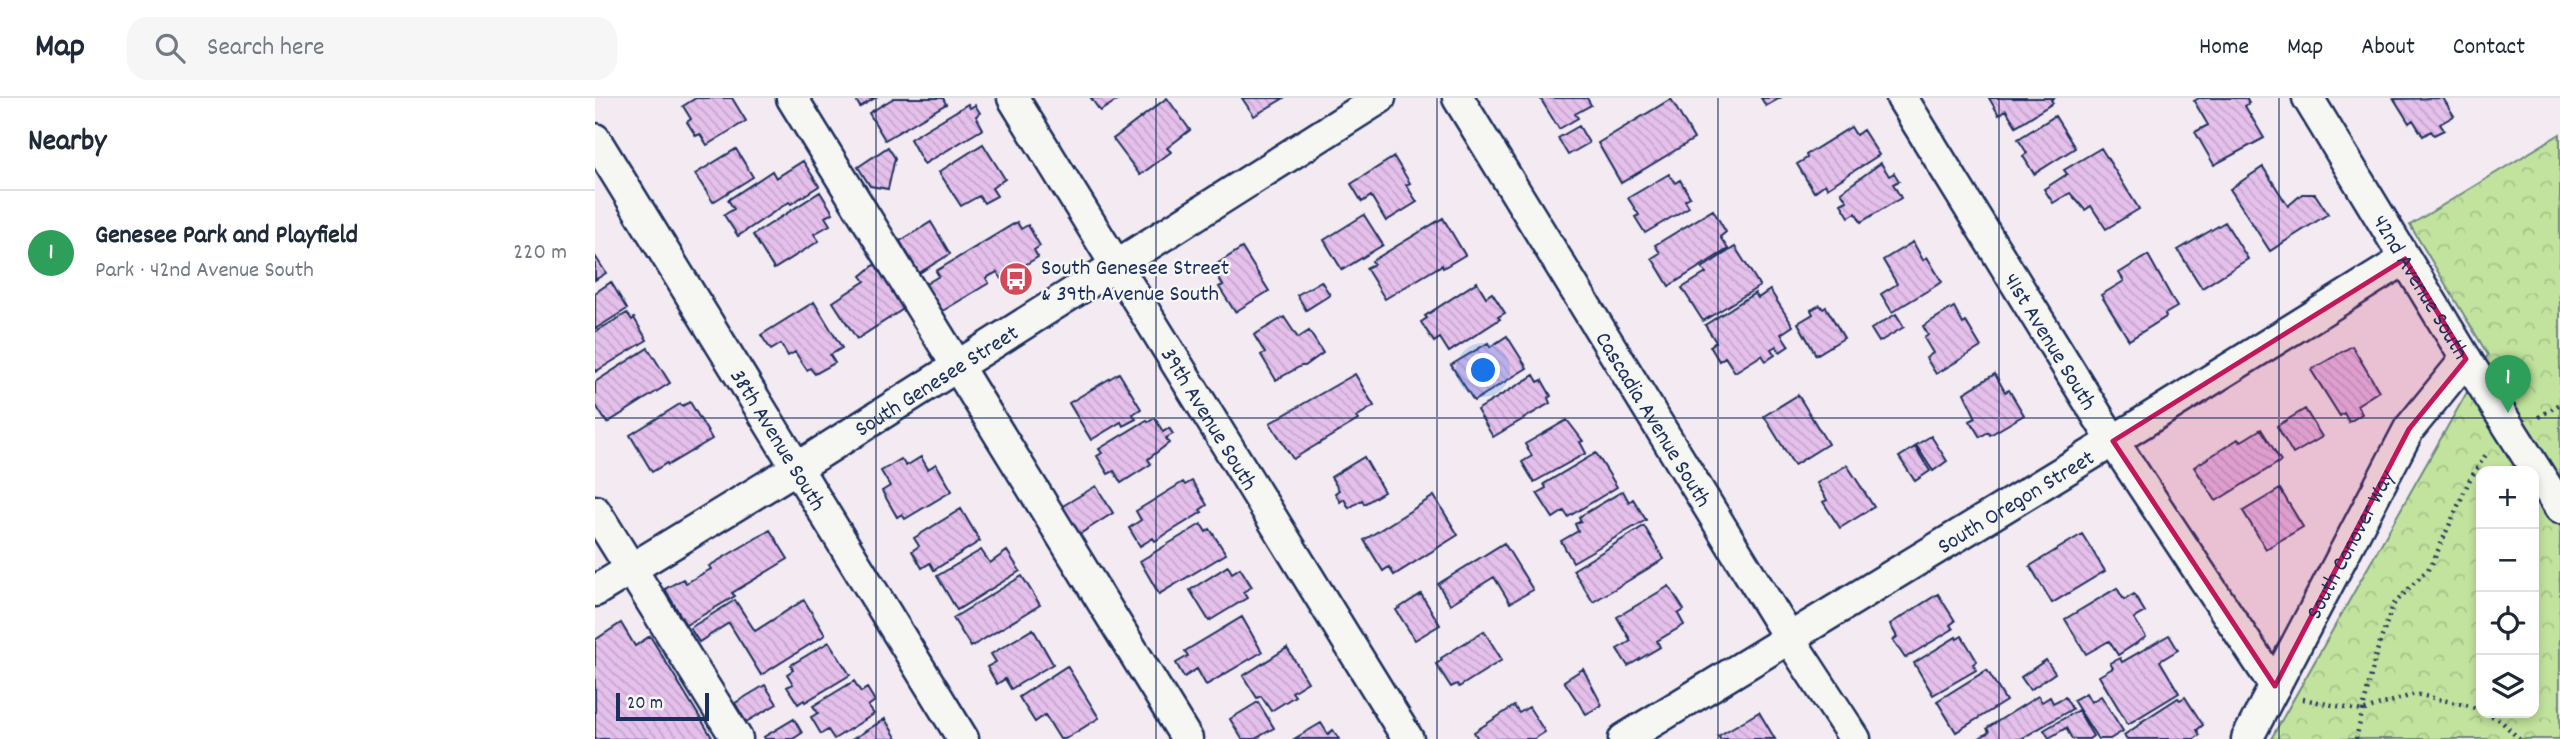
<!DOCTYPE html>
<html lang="en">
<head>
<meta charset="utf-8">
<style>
	body { margin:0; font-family:Dekko,sans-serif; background:#f6f6f7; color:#1f2937 }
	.controls { position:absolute; right:21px; bottom:21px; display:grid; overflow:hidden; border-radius:14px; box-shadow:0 4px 10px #0003 }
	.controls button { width:63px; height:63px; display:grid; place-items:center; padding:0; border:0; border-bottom:2px solid #e0e1e3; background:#fff; color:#1f2937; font:35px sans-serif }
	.scale { position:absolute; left:21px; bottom:18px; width:93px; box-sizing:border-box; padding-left:7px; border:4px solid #1b2f5e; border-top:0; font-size:19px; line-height:24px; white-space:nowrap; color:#1b2f5e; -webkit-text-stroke:5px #f6f6f2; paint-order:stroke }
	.you { position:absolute; left:889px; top:273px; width:24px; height:24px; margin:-18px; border:5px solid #fff; border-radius:50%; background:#1a73e8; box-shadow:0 0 0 10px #1a73e833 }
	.badge { display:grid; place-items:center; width:46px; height:46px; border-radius:50%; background:#d1495b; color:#fff; font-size:23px; font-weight:700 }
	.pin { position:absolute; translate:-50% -58px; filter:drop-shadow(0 2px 4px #0008) }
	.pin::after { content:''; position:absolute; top:37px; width:24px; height:21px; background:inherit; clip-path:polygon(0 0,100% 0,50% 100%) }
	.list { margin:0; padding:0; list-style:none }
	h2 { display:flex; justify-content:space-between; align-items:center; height:91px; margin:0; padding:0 28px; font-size:30px }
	h2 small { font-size:23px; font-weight:400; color:#747a83 }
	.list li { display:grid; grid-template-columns:46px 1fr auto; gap:21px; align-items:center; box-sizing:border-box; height:126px; padding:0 28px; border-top:2px solid #e0e1e3 }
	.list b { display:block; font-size:26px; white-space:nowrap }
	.list p { margin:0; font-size:23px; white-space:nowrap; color:#747a83 }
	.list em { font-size:23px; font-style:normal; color:#747a83 }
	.icon { flex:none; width:38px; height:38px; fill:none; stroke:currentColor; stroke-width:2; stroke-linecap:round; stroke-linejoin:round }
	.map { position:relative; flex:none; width:1965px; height:641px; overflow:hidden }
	header { display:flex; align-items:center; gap:42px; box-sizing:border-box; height:98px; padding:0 35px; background:#fff; border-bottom:2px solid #e0e1e3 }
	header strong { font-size:33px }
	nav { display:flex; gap:38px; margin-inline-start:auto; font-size:24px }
	.search { width:490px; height:63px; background:#f6f6f7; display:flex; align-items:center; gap:18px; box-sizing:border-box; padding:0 24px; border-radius:21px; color:#747a83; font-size:26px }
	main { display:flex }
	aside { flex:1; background:#fff }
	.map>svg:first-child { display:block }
	.park { fill:url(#park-crowns); stroke:#6e897e; stroke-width:2; fill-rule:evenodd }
	.building { fill:url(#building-back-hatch); stroke:#1b2f5e; stroke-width:2 }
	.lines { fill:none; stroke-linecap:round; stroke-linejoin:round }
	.minor-casing { stroke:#1b2f5e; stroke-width:35 }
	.path { stroke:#1b2f5e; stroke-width:4.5; stroke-dasharray:2 5; stroke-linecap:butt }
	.minor { stroke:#f6f6f2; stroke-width:30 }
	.marked { fill:#c2185b; fill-opacity:0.2; stroke:#c2185b; stroke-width:5; stroke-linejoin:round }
	.grid { fill:none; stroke:#1b2f5e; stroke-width:2; stroke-opacity:0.55 }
	.labels { text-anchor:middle; stroke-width:5; stroke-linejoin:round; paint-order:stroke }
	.poi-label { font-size:23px; fill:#1b2f5e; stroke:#f6f6f2; text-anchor:start }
	.street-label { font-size:23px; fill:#1b2f5e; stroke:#f6f6f2 }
</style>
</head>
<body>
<header>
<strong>Map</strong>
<div class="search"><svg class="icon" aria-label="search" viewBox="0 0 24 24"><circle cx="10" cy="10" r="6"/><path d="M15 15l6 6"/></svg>Search here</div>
<nav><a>Home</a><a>Map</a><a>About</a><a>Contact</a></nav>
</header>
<main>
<aside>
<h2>Nearby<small></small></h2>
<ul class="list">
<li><span class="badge" style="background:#2e9e5b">1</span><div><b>Genesee Park and Playfield</b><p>Park · 42nd Avenue South</p></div><em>220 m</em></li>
</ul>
</aside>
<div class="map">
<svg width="1965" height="641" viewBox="0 0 1965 641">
	<defs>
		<pattern id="park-crowns" width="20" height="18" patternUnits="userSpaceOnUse" patternTransform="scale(1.75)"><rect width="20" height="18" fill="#c1e39d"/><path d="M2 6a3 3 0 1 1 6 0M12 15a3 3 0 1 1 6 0" fill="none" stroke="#a5c38a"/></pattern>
		<pattern id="building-back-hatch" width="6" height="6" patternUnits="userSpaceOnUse" patternTransform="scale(1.75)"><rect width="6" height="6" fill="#e5c0eb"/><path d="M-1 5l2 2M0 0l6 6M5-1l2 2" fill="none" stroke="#c4a5cc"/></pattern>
	</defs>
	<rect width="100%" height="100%" fill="#f3ebf1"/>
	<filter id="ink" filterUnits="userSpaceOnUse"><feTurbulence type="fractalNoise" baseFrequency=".0143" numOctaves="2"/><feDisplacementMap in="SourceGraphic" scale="14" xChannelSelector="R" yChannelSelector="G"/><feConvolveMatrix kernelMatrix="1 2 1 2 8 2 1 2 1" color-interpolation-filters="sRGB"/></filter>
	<g filter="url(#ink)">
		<path class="park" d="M1965,36V641H1676L1893,257L1815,127ZM1886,373H1939V615H1886Z"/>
		<path class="building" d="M101,0H137L151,23L112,47L105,36L101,38L92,24L96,21L88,8Z
			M260,0H280L265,9Z
			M299,0H348L351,6L290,42L274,15Z
			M496,0H526L505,13Z
			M572,0L595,32L572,50L576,54L545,77L518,41Z
			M647,0H689L659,18Z
			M945,0H992L996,7L980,16L983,20L964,31Z
			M1166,0H1185L1171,8Z
			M1394,0H1459L1456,2L1458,5L1421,28L1411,12L1404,17Z
			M1604,0H1651L1654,5L1650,8L1669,40L1619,67L1600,34L1613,27L1599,3Z
			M1848,0L1859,18L1845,26L1849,32L1839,37L1836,33L1828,38L1818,22L1814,25L1799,1Z
			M1076,1L1099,41L1026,85L1003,45Z
			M373,6L375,10L380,7L385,15L381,18L388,31L329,66L315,41Z
			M1460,18L1480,50L1439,76L1428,58L1432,55L1423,41Z
			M984,28L994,45L973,57L963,40Z
			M1256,29L1261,37L1268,32L1284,57L1232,90L1230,86L1219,94L1202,66L1212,60L1211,57Z
			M388,46L410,81L397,90L402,98L389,105L384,98L366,108L344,74Z
			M293,49L300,60L293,91L275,88L263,69Z
			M1506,50L1544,111L1511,131L1496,108L1490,112L1475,95L1458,105L1449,91L1472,76L1469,72Z
			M141,51L158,79L118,104L100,76Z
			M799,59L815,85L811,87L822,104L791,123L776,98L767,104L756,86Z
			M208,63L224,88L196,106L194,104L143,138L129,117L139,111L133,102L177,73L181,80Z
			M1286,65L1294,78L1299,75L1304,83L1298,86L1306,100L1266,124L1261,115L1254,119L1246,106L1252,103L1246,94Z
			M1668,69L1693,108L1707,96H1720L1733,116L1675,153L1635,91Z
			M1074,76L1080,85L1085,82L1095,99L1090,102L1094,109L1050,135L1040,119L1044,117L1033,100Z
			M225,94L238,115L230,119L235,127L219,136L224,143L179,171L158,137Z
			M1118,112L1131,134L1125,139L1133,151L1074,188L1057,160L1065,155L1060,147Z
			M769,117L788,147L747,172L729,142Z
			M848,120L870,157L848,170L847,167L790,201L771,170L779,166L777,163Z
			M336,124L355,156L324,175L305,143Z
			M422,124L426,131L433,127L445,148L439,152L443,159L407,181L402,174L391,180L394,185L346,214L329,187L344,178L341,173Z
			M1630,124L1653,161L1607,190L1583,152Z
			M1318,144L1328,162L1332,159L1347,184L1297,214L1286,196L1302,186L1288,162Z
			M1140,149L1165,188L1108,223L1087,190L1111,175L1107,170Z
			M647,150L674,193L640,214L624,189L628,187L617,169Z
			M1553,157L1582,209L1570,216L1571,219L1534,242L1506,197L1529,183L1524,175Z
			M0,158L11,175L0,182Z
			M284,163L313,208L262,241L238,204L270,183L266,178Z
			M726,183L735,197L711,212L702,197Z
			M16,184L32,211L0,231V195Z
			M882,184L891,199L897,195L910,215L903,219L905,221L854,254L845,240L839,244L826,224L832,220L830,218Z
			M1175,192L1198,228L1186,236L1194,248L1185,254L1181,248L1176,251L1180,257L1171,263L1167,257L1140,274L1130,259L1124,263L1115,248L1121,244L1110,227L1160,195L1163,200Z
			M219,204L247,250L235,257L240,265L220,276L215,270L212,272L200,254L193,258L186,246L176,252L166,237Z
			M1225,207L1228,211L1231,209L1249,240L1221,257L1203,225L1218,216L1216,212Z
			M1359,209L1368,226L1371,224L1386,249L1341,276L1331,260L1338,255L1329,240L1333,237L1328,228Z
			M32,215L37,222L39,220L52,242L0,274V234Z
			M1301,216L1309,229L1284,244L1276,231Z
			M689,219L703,240L714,233L728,255L710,268H706L681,282L666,257L670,255L659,237Z
			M912,238L932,270L879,303L856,267L893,245L895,249Z
			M1757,248L1784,293L1762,307L1767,316L1754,324L1749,315L1745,318L1716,272Z
			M53,250L75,285L12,325L0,306V284Z
			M524,275L546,311L538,316L541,321L528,328L526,324L496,342L474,305Z
			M760,276L779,308L761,319L763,322L698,361L675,325Z
			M1400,276L1410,294L1414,292L1429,317L1395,337L1393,334L1385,339L1375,323L1381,320L1369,295Z
			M939,277L943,284L947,282L956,298L953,300L955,305L898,339L882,312Z
			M1203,297L1233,346L1199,367L1169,318Z
			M95,304L117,341L73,367L72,365L57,374L35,337L85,306L87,308Z
			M1710,311L1727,339L1698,356L1682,328Z
			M560,320L568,334L574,330L578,336L571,340L574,345L553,361L556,366L526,385L519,373L513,376L502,358L507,355L504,351L552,322L553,324Z
			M972,322L988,343L985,344L991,355L939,384L927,364L937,358L930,346Z
			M1666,331L1686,363L1621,403L1599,369L1643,341L1645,344Z
			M1336,338L1352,363L1338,373L1321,347Z
			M1320,349L1335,373L1320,383L1304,359Z
			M1001,355L1022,389L973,419L969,413L958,420L942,395L951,390L949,386Z
			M326,359L333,371L341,366L357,393L310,421L307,416L302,419L287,393L295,388L286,373L306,361L311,368Z
			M769,359L789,394L769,406L767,402L754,410L749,401L745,404L740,395L744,392L736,379Z
			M1252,367L1279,409L1245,430L1228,404L1232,402L1222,385Z
			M597,383L612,407L605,412L607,414L560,443L558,440L545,448L534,430L546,422L541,413L588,384L590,387Z
			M501,388L518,415L483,437L466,409Z
			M1685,391L1708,429L1671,451L1648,413Z
			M1028,393L1034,404L1038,401L1051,422L978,464L966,443L983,433L980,426L986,423L984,419Z
			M839,398L863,437L799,477L794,469L788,473L769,442Z
			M366,411L385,443L339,472L335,465L327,470L317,453L324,448L319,440Z
			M606,426L611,434L615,431L631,456L564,496L545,463Z
			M1049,428L1069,461L998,504L978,472Z
			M175,432L193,461L137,495L140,498L91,527L70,491L88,481L91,485L116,471L114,468Z
			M1487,436L1510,473L1457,505L1435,468Z
			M909,445L938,492L915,505L899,479L855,506L843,486Z
			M386,452L395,465L412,453L425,473L362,512L342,478Z
			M633,468L637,475L645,470L657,489L648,494L652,500L614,523L595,492Z
			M427,478L445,507L376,549L358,520Z
			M1074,488L1089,512L1083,516L1089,527L1062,543L1065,549L1033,568L1022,551L1036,543L1022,519Z
			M1522,490L1529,502L1539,496L1550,514L1539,520L1551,539L1523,557L1514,543L1491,556L1470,521Z
			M826,496L845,527L820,542L801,512Z
			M1343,496L1360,523L1355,527L1358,531L1310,560L1298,542L1302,539L1295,526Z
			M140,502L160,533L209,502L230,537L166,577L134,525L104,544L95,530Z
			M647,519L667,554L611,587L602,571L589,579L581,565L593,558L590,553Z
			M26,525L40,548L55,538L118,641H0V542Z
			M438,531L458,566L416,591L410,581L402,586L392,569L401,564L396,556Z
			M889,533L907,562L864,589L862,586L856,589L841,566L847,562L846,560Z
			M1574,537L1583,552L1565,563L1584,595L1533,626L1504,578L1518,570L1515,565L1525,560L1527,564Z
			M1367,538L1382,563L1378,566L1381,572L1338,597L1319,565L1361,539L1362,541Z
			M234,544L255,577L210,604L209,602L203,606L192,589L198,586L192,576L198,572L196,567Z
			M692,550L713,584L697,594L700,598L676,613L666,598L662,600L648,578Z
			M1451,562L1460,575L1435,592L1426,579Z
			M472,568L504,620L470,641H465L450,617L440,624L424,599Z
			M988,571L1007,607L991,616L969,583Z
			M1392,572L1411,603L1361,634L1342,603Z
			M259,583L266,594L272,590L280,603L273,608L279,616L239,641L233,632L226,636L216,619L223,615L218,608Z
			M170,587L182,606L151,624L140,605Z
			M1491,595L1496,604L1506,598L1528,633L1515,641H1503L1478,602Z
			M1443,598L1447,604L1455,599L1458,605L1470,599L1477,611L1426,641H1383L1394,634L1392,630Z
			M1590,599L1608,627L1602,632L1605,637L1599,641H1532L1529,637L1547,625L1546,624L1583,600L1585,602Z
			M663,604L679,630L660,641H647L635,621Z
			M919,608L924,615L934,609L950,634L939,641H883L879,634Z
			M1483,612L1498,638L1494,641H1477L1471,630L1454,640L1449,632Z
			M1164,614L1180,641H1125L1123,638Z
			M199,621L207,635L198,641H170L169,639Z
			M290,621L302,641H258Z
			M726,625L733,636L738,632L744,641H699Z"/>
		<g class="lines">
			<g class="minor-casing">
				<g id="minor">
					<path d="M197,0L592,641"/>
					<path id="s1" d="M418,0L813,641"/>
					<path id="s2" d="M863,0L1194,540L1260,641"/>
					<path id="s3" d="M1307,0L1518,343L1680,588"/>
					<path id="s4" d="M1713,0L1871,261L1965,410"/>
					<path id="s5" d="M0,41L368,641"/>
					<path d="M0,413L142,641"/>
					<path id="s6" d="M0,493L203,369L785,0"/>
					<path id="s7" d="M1029,641L1518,343L1810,161"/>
					<path id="s8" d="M1652,641L1814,331L1871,261"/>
				</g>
			</g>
			<path class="path" d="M1944,319L1965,306
				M1708,601L1767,613L1820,596L1875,608L1886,613
				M1890,615L1905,622L1924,641
				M1761,641L1781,556L1798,507L1836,468L1875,381L1892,355"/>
			<use href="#minor" class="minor"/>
		</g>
	</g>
	<path class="marked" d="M1810,161L1871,261L1814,331L1680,588L1518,343Z"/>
	<path class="grid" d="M281,0V641M561,0V641M842,0V641M1123,0V641M1404,0V641M1684,0V641M0,320H1965"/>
	<defs>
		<g id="bus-disc" transform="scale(1.75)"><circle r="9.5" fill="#d1495b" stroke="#f6f6f2"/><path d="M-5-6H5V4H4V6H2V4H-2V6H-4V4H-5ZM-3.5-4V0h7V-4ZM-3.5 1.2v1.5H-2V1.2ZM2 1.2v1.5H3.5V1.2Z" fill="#fff"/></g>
	</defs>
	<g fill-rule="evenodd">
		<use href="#bus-disc" x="421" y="181"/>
	</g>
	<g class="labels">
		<g class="poi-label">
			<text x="446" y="176">South Genesee Street<tspan x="446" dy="26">&amp; 39th Avenue South</tspan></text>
		</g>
		<g class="street-label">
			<text dy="8" stroke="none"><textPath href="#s4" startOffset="220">42nd Avenue South</textPath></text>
			<text dy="8" stroke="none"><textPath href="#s3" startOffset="285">41st Avenue South</textPath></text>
			<text dy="8" stroke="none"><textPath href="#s6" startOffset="401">South Genesee Street</textPath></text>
			<text dy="8" stroke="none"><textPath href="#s1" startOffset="376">39th Avenue South</textPath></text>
			<text dy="8" stroke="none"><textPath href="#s2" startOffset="376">Cascadia Avenue South</textPath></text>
			<text dy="8" stroke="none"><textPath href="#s5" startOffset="352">38th Avenue South</textPath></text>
			<text dy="8" stroke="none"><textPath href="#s7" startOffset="458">South Oregon Street</textPath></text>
			<text dy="8" stroke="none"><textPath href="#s8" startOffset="220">South Conover Way</textPath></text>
		</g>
	</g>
</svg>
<div class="controls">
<button>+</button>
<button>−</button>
<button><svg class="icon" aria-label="locate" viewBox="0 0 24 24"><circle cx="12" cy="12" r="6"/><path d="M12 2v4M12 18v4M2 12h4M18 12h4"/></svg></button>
<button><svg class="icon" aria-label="layers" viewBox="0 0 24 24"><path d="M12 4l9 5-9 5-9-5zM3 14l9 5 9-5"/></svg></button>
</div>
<div class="scale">20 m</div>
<div class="you"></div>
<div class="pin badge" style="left:1913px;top:315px;background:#2e9e5b">1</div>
</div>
</main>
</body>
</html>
